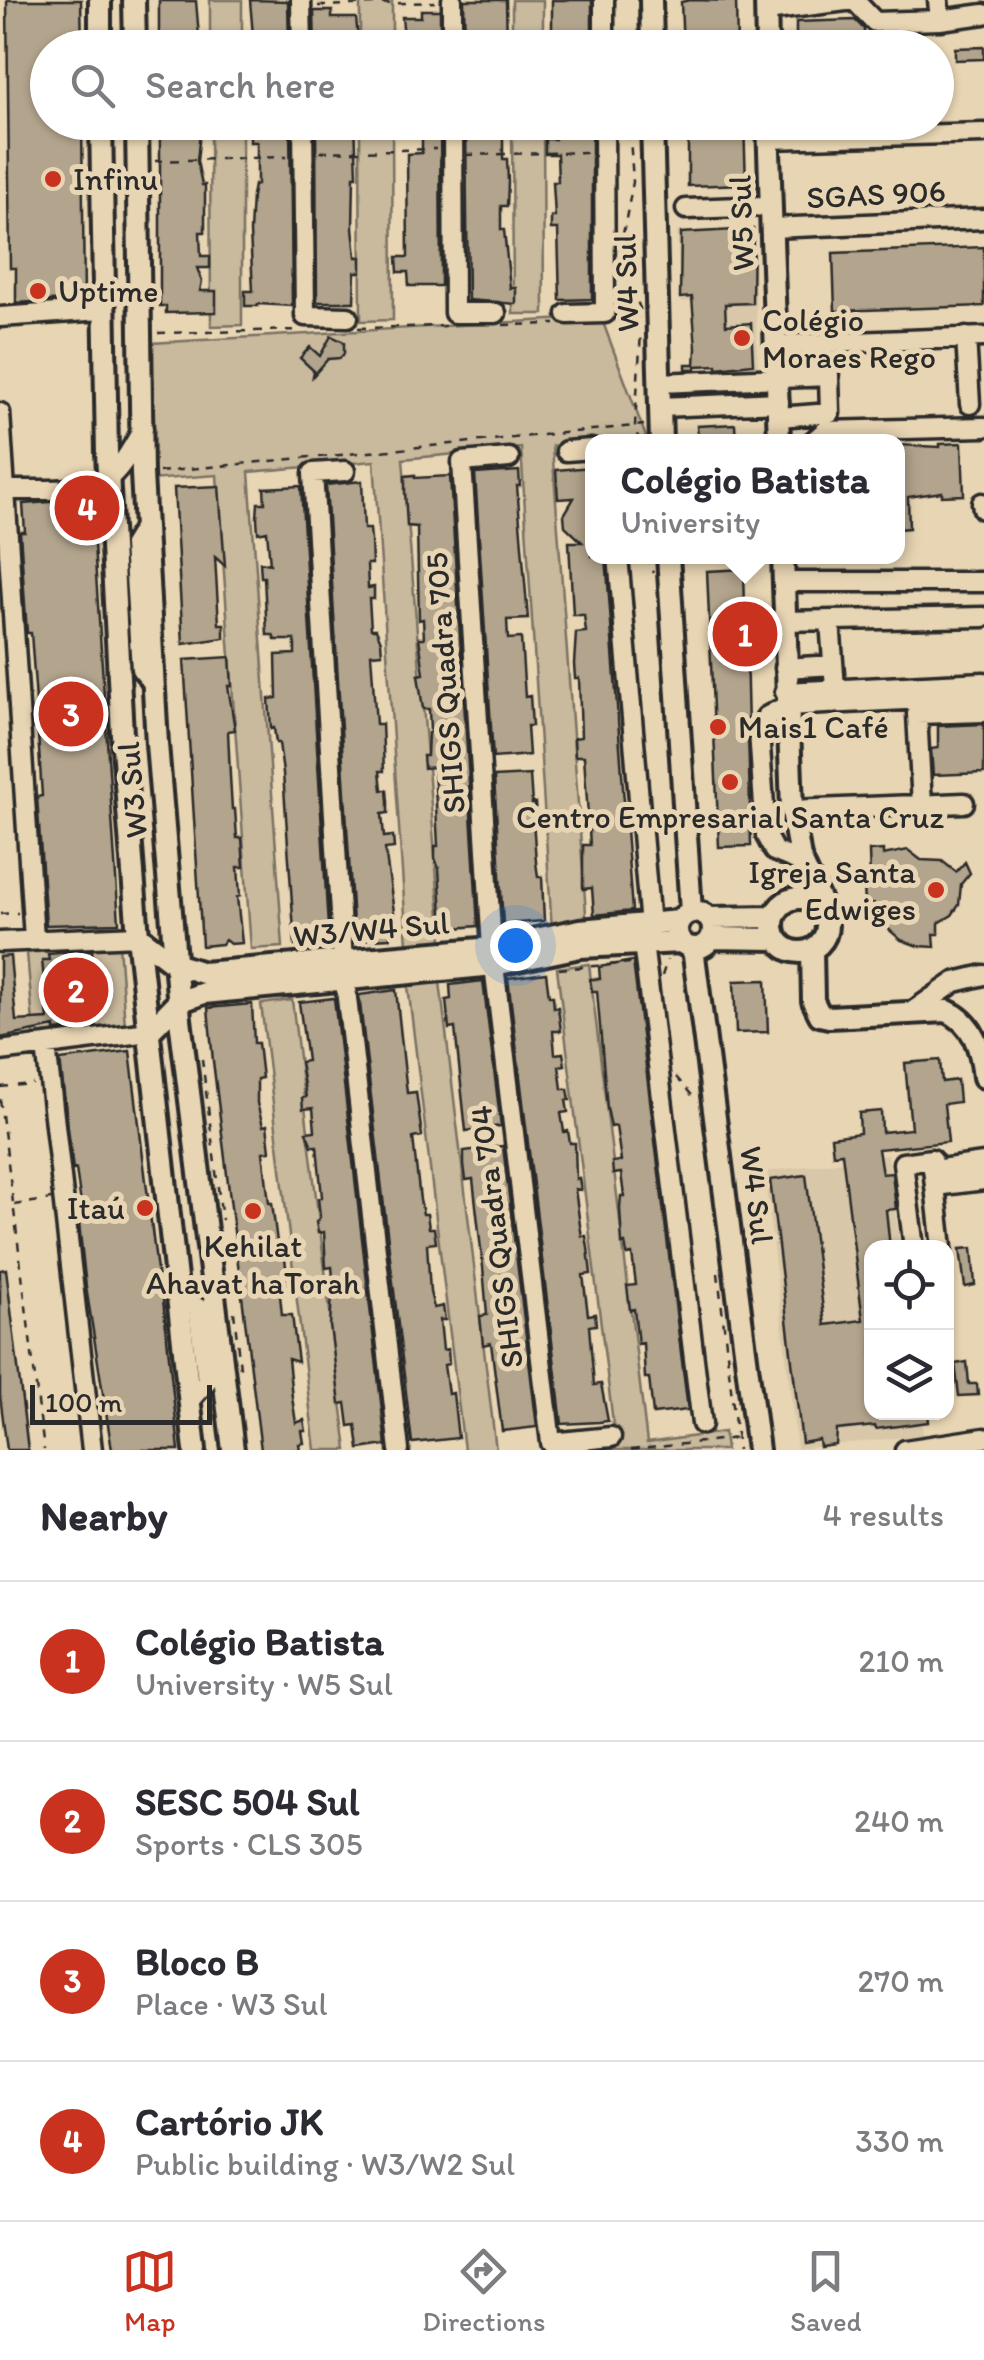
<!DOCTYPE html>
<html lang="en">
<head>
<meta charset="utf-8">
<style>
	body { margin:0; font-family:Itim,sans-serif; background:#f2f2f3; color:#2b2b33 }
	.controls { position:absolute; right:30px; bottom:30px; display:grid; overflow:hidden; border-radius:20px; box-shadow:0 2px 8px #0004 }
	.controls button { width:90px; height:90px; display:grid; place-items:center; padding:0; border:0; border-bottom:2px solid #e1e1e2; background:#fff; color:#2b2b33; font:50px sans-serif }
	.scale { position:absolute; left:30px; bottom:25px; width:182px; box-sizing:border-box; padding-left:10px; border:5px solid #2b2b2b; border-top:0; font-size:28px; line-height:35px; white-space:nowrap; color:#2b2b2b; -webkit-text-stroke:8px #e8d5b3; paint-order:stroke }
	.you { position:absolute; left:515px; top:945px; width:35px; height:35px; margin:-25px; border:8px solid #fff; border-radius:50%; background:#1a73e8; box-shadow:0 0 0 15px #1a73e833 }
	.badge { display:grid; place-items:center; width:65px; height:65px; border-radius:50%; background:#c8321e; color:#fff; font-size:32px; font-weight:700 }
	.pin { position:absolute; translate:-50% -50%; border:5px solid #fff; box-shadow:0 2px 10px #0006 }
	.popup { position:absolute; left:585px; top:434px; width:320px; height:130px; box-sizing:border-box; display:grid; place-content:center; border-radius:20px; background:#fff; filter:drop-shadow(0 2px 8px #0005); font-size:32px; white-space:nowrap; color:#7c7c81 }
	.popup b { font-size:38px; color:#2b2b33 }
	.popup::after { content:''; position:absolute; left:50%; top:100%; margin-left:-20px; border:20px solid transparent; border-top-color:#fff }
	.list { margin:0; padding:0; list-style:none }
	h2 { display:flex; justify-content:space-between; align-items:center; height:130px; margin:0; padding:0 40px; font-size:42px }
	h2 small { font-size:32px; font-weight:400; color:#7c7c81 }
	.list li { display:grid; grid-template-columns:65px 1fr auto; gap:30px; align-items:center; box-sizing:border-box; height:160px; padding:0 40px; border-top:2px solid #e1e1e2 }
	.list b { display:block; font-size:38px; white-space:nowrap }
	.list p { margin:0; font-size:32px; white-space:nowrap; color:#7c7c81 }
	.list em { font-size:32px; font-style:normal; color:#7c7c81 }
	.icon { flex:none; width:55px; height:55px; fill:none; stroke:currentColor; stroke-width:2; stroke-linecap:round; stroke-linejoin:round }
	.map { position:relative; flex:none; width:984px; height:1450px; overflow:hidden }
	.search { position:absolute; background:#fff; box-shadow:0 2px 8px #0004; left:30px; right:30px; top:30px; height:110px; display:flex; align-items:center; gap:25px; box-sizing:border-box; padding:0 35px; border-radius:55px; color:#7c7c81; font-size:38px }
	.sheet { height:770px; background:#fff }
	nav { display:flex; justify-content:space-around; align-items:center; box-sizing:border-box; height:140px; border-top:2px solid #e1e1e2; background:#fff; font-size:28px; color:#7c7c81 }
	nav a { display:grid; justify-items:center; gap:5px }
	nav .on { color:#c8321e }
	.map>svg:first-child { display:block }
	.built { fill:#d8c7a8 }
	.green { fill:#c9b99d; stroke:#7a7264; stroke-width:2.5 }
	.building { fill:#b3a58d; stroke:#2b2b2b; stroke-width:2.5 }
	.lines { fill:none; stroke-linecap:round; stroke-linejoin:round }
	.minor-casing { stroke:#2b2b2b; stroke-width:25 }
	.major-casing { stroke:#2b2b2b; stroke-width:28 }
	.path { stroke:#2b2b2b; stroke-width:2.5; stroke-dasharray:8 8; stroke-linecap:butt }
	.minor { stroke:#e8d5b3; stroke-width:18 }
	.major { stroke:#e8d5b3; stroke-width:20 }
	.poi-dot { fill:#c8321e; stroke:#e8d5b3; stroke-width:4 }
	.labels { text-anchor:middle; stroke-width:10; stroke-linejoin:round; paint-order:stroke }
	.poi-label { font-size:32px; fill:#2b2b2b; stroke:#e8d5b3; text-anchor:start }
	.street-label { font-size:32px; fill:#2b2b2b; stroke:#e8d5b3 }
</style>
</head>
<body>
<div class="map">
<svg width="984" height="1450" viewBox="0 0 984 1450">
	<rect width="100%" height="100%" fill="#e8d5b3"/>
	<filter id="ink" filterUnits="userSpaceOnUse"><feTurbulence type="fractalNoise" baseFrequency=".01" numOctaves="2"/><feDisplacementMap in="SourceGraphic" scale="20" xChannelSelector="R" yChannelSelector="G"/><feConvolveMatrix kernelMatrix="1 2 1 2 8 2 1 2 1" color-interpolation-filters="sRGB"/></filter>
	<g filter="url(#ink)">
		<path class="built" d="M753,229L758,375L728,377L725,301L680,302L677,232Z
			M888,1155L900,1247L872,1248V1412L920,1413L923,1435L797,1449L764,1172Z"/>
		<path class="green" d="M210,0H242V47H210Z
			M360,0H392V47H360Z
			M512,0H543V47H512Z
			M210,123H242V325L211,326Z
			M360,123H392L393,320L361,321Z
			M512,123H543L544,314H513Z
			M601,317L646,437L552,446L587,927L552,930L521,448L403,459L442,941L407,944L374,461L249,472L283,947L251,949L217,475L150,480L151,343Z
			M119,944L125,1026L34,1035L27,953Z
			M589,964L647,1443L724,1432L726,1450H598L616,1447L557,968Z
			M440,982L496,1450H464L408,986Z
			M292,1000L347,1450H315L261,1004Z"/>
		<path class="building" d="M7,0H81L82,48H48V122H82L84,299L16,303V268H10Z
			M250,0L288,1L289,48H250V36H253Z
			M464,0H506L507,46L465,48Z
			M552,0H592V48H552Z
			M690,0L736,1L737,48H683L681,2Z
			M159,1H196L200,48H159Z
			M421,10H440V48H405L402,17H421Z
			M314,11H332V18H356L359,48H315Z
			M855,20L864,29V37L796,40V22Z
			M890,36V48H864V37Z
			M984,47V59L955,60V48Z
			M160,122H201L197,161L202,185H205V232H200L201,256H210V268H197L202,281L200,291H216V312L166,313V306H160Z
			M250,122H290L292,306L258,304V306H245V291H253L250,232L252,196L254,185H257V142H250Z
			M316,122H355L357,176H354L353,228L356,257H361V272H355L354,302H317Z
			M404,122H440L441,286H409L408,272H398L397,257H408L407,154L422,153V135H404Z
			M466,122H503V159H507L508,182L507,206H501V230H504L510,288H516V304L468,300Z
			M558,122H592V299L560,300L558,229H551V217H555L553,182H558L557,154H545V139H555Z
			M688,122H706V138L728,137V122H744L746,184L688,186Z
			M753,229L752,303L725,304L726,325L751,323L753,364L717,368V365L696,366V369H686V364H695L696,348L692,297L680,298L681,233Z
			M984,247V306L835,311L833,253Z
			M331,336L344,342V354L340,358L328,359L313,376L314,371L300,358L310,347L320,356Z
			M735,424L736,442H698L697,426Z
			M962,443L964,495L942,496V492L908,497L909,528L898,529V445L940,447V444Z
			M592,467V556H606L632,911L594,915L592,888L583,889V845H590L587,801L584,756H575L574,738L581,737L579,678H575L574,664L576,633L586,632L584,615H573L569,542H582L565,526L564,515L574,498L558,499L556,470Z
			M519,471L520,486H517L528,619L507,620L508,639L521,638L525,697L530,696L532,726H527L529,755L493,758L475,474Z
			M415,475V478L450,476L478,926L443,929L439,869L435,858V846H438L434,767L424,768L423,756H427L428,733L430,732L429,709H423L418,675L424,674L419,638H424L423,619L419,620L417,527L407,526L405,491V476Z
			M362,481L364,529H370L371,540L372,564H367L368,588L374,587V599H369L371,629H376L381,641L382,653L371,654L376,724H382L384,771H380L382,790H387L388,802V813L382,814L384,837L393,836L394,848L385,849L395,919H389L390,938L354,940L326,485Z
			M219,486L225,566L215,557L219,624H224V638L183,644L174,488Z
			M301,486L329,943L295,946L283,773L279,743H276L274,728L271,729L269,699L277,698L276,655L295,654V640H275L273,635H267L264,577H261L260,562L270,564L267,531L258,533L257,518L258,503H265L264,488Z
			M91,499L119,923L46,925L37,797L42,796L35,687L31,633H27L20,532H25L23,504Z
			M744,569L751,846L719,847L707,571Z
			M230,657L232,686H228L235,730L228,731L230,776L232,809H235L237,838H242L244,867H238L240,896L237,897L242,943L230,944L225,940L222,944L202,946L184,660Z
			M984,724V773L933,775L931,749L938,748V726Z
			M530,775L532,804L535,803L536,818L533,819L536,862L538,877H542L544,921L503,924L494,777Z
			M883,850V855L908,850L921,860L942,861L956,872L965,862L970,873L961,884L959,905L952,915L939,923V934H934L935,947L918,946L901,940L886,927L874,904L865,905L864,884L870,881L869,851Z
			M92,950L93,964L101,968L102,977L97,981L99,1000L82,1003L84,1028L55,1031V1027L0,1038V957L10,956L16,1021L48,1019L42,960H49L48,954Z
			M633,961L688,1410L653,1414L649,1378H645L643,1343L638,1344L634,1309L630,1310L627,1286L636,1285L632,1254L627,1255L625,1243L622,1244L620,1208L621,1196H624L621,1173L613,1174L612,1162L621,1161L616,1126L611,1127L607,1108L597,991H592L590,979H600L599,967Z
			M546,973L549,996H553L554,1008L558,1007L561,1031H553L555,1054L563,1053L565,1065L559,1066L562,1089H568L570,1100H566L568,1112L561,1113L564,1132L568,1131L570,1143H575L576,1179L579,1178L581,1190L575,1189L580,1225L582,1236H586L588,1248L591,1274L583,1275L588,1315L595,1314L596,1325L589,1326L593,1373L594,1385L601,1384L608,1421L599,1422L562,1424L508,978Z
			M766,980L768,1032L736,1033L734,981Z
			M483,981L501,1126L466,1131L455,1028L449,1029L446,1000L451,999L450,985Z
			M396,990L407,1093L416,1092L422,1136L413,1138L420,1200L423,1214H427L429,1228H434L436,1243L427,1244L430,1292L434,1308L443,1306L445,1320H440L443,1350L448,1349L449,1364L444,1365L448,1394L453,1393L458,1438L412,1443L359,995Z
			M334,998L386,1445L359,1449L356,1425L349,1426L346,1403L340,1404L330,1326L333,1278L332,1267L326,1268L324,1232L318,1233L316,1222L320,1217L318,1198L322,1197L317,1146H312L306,1132L315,1131L313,1108L303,1109L302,1098L306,1097L300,1062L307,1061L299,1002Z
			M252,1004L254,1043H258L262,1078L257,1079V1103L263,1126L267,1125L270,1151L263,1152L269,1203H272L278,1250L284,1249L288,1284L279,1285L282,1315H292L298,1362L288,1359L292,1397L296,1423L304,1420L306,1431H302L304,1443L299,1444L300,1450H261L213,1061L208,1008Z
			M130,1051L158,1279L161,1281L179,1450H112L86,1287L77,1205L81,1204L76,1169L73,1170L60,1060Z
			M940,1060L942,1082L957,1080L959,1102L944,1104L948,1142L878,1149L882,1174L892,1173L896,1209L886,1210L890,1248H872V1412H928L929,1422L876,1429L875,1426L837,1430L836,1445L820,1447L819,1440L802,1443L770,1180L806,1175L825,1325L863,1320L842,1153L833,1154L831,1137L860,1133L859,1113L881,1111L882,1132L911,1129L905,1063Z
			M503,1146L537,1427L502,1431L491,1343L483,1345L480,1316L487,1315L483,1267L473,1179L466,1180L464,1165V1151Z
			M972,1248L975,1285L965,1287L960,1249Z
			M6,1269L28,1450H7L0,1396V1270Z
			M967,1362L969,1384H977L978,1395L959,1396L955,1364Z"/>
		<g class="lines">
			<g class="minor-casing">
				<path id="minor" d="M301,0L302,48
					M452,0V48
					M604,0V48
					M854,0L875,22L940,20L984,14
					M938,0L940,20
					M766,11L854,0
					M303,122L305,316L348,317
					M453,122L454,313H496
					M769,139L984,133
					M686,209L770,206
					M771,228L984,219
					M567,314L605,313L604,122
					M0,317L102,310
					M966,337L970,404
					M777,345L984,337
					M659,383L829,376
					M660,407L779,402
					M0,413L34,939
					M779,417L830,413L828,341
					M812,442L825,431L984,427
					M566,451L592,449
					M3,490C33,489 90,495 112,475C125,463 134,444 143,429
					M982,503L983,509
					M144,527L133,545L141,669L153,683
					M618,556L650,926
					M783,582H984
					M784,621L984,617
					M830,621L835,688
					M785,668L833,665
					M785,692L984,682
					M922,805L917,714L984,712
					M792,810L964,803
					M798,861L774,851L766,836L759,731L766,717L786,706L984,696
					M0,942L138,936
					M643,943L702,1424
					M492,948L462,462L509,458
					M343,962L313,473L345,471
					M494,965L551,1443L611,1437
					M345,981L399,1450
					M913,1011L955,982L984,975
					M46,1046L92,1450
					M0,1051L149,1032
					M933,1170L984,1163
					M935,1186L984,1180
					M914,1248L903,1163L932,1159L942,1248
					M178,1295L198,1308L207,1381L189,1401
					M905,1450L984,1438"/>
			</g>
			<g class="major-casing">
				<path id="major" d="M100,0V48
					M134,0L135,48
					M651,0L652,48
					M766,0L767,48
					M101,122L107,453L122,734L138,936L195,1450
					M137,122L142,474L157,744L180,1019L233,1450
					M652,122L661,442
					M768,122L779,442
					M668,556L691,912
					M783,556L792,810L800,858L824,910
					M773 925a27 27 0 1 1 54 0a27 27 0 1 1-54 0Z
					M677 930a18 18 0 1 1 36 0a18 18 0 1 1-36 0Z
					M709,918L774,917
					M138,936L175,964L203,973L492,948L580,930L679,921
					M711,938L777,939
					M693,948L758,1450
					M812,951L813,1001L820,1015L829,1017L947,1011C974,1023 981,1049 984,1077
					M149,1032L178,1002L204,993L494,965L580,947L681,942"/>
			</g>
			<path class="path" d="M318,6L435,2
				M320,152L436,149
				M466,155L588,152
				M155,161L287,157
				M620,250L633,182L629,122
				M620,258L641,311
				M617,320L639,316
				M503,325L555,324
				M358,328L445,326
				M158,333L300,330
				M639,442L635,425L641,333
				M319,457L644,425
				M159,472L311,457
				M646,556L653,573
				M0,914L18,913
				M559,969L631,963
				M662,976L667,960
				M202,1059L222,1220
				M676,1077L697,1101
				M0,1087L33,1084
				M0,1099L44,1450
				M14,1205L51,1199
				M718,1273L738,1450
				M234,1312L240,1368
				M631,1450L737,1438"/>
			<use href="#minor" class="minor"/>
			<use href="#major" class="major"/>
		</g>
	</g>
	<g class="poi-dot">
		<circle cx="53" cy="179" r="10"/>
		<circle cx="38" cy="291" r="10"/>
		<circle cx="742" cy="338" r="10"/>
		<circle cx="718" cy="727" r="10"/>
		<circle cx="730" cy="782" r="10"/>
		<circle cx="936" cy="890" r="10"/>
		<circle cx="145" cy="1208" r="10"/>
		<circle cx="253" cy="1211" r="10"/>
	</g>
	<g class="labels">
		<g class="poi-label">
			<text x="73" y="190">Infinu</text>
			<text x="58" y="302">Uptime</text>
			<text x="762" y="331">Colégio<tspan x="762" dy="37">Moraes Rego</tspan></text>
			<text x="738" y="738">Mais1 Café</text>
			<text x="730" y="828" text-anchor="middle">Centro Empresarial Santa Cruz</text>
			<text x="916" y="883" text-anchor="end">Igreja Santa<tspan x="916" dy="37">Edwiges</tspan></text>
			<text x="125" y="1219" text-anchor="end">Itaú</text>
			<text x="253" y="1257" text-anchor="middle">Kehilat<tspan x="253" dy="37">Ahavat haTorah</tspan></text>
		</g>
		<g class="street-label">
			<text transform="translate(876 194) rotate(-3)" y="11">SGAS 906</text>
			<text transform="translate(741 223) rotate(-92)" y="11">W5 Sul</text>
			<text transform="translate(626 283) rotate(-92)" y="11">W4 Sul</text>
			<text transform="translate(445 683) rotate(-94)" y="11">SHIGS Quadra 705</text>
			<text transform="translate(132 790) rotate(-95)" y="11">W3 Sul</text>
			<text transform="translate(371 929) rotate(-5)" y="11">W3/W4 Sul</text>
			<text transform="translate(757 1195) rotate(83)" y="11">W4 Sul</text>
			<text transform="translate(496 1237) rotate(-97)" y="11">SHIGS Quadra 704</text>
		</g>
	</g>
</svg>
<div class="controls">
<button><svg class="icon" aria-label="locate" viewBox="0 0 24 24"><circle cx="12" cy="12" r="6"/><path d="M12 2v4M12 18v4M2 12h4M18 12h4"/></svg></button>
<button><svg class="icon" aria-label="layers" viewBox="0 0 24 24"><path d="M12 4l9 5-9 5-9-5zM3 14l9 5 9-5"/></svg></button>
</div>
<div class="scale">100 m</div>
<div class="you"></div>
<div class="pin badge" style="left:745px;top:634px">1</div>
<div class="popup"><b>Colégio Batista</b>University</div>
<div class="pin badge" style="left:76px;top:990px">2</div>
<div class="pin badge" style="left:71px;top:714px">3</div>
<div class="pin badge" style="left:87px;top:508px">4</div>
<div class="search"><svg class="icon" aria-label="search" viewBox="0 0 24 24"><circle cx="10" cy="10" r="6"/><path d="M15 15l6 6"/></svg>Search here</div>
</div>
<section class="sheet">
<h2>Nearby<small>4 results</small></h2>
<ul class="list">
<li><span class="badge">1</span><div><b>Colégio Batista</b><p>University · W5 Sul</p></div><em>210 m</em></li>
<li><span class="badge">2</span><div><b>SESC 504 Sul</b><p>Sports · CLS 305</p></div><em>240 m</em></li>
<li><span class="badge">3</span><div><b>Bloco B</b><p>Place · W3 Sul</p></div><em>270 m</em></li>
<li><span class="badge">4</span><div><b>Cartório JK</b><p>Public building · W3/W2 Sul</p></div><em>330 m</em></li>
</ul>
</section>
<nav>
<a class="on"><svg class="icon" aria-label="map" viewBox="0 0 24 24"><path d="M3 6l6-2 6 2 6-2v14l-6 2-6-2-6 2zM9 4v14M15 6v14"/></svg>Map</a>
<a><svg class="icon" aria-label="directions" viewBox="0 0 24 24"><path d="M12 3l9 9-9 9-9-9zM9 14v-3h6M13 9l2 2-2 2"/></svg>Directions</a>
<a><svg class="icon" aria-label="saved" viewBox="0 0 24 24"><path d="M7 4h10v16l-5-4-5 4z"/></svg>Saved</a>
</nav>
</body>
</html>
